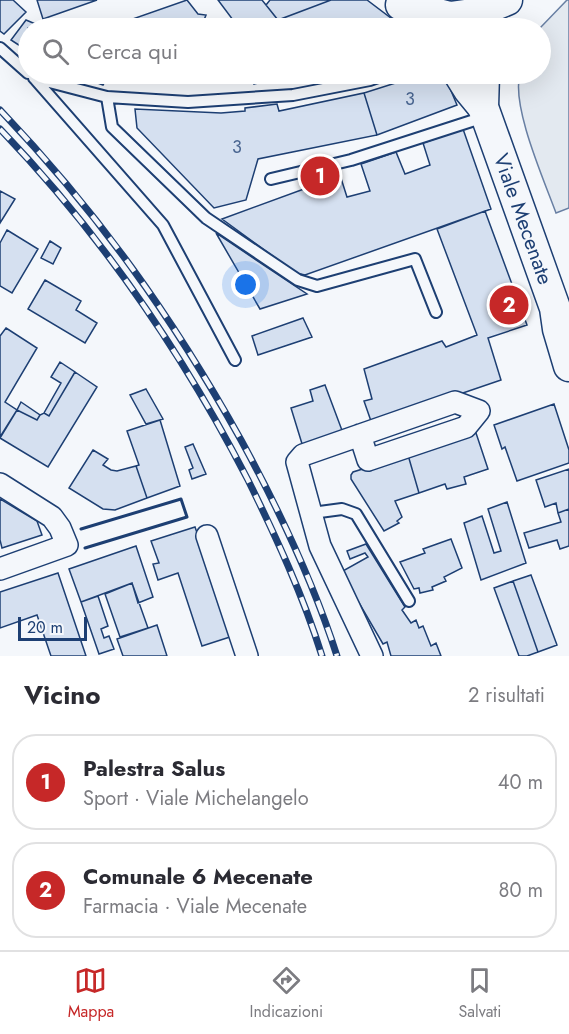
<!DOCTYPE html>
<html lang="it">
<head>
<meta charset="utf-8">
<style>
	body { margin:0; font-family:Jost,sans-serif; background:#f2f2f3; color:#2b2b33 }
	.scale { position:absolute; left:18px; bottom:15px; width:69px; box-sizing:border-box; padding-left:6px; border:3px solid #1d3f73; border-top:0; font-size:16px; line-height:21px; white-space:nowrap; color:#1d3f73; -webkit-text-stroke:4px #f4f7fb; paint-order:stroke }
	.you { position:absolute; left:246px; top:285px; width:21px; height:21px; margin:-15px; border:4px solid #fff; border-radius:50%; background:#1a73e8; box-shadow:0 0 0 9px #1a73e833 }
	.badge { display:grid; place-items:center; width:39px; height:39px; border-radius:50%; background:#c62828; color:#fff; font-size:20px; font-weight:700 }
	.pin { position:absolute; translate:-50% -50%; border:3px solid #fff; box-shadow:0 2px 6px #0006 }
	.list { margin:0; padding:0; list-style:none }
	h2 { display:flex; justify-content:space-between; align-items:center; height:78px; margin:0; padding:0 24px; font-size:26px }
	h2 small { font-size:20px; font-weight:400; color:#7c7c81 }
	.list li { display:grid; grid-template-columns:39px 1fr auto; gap:18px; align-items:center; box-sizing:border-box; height:96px; margin:0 12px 12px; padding:0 12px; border:2px solid #e1e1e2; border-radius:24px }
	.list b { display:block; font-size:22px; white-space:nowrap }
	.list p { margin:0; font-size:20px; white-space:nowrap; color:#7c7c81 }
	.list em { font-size:20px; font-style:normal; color:#7c7c81 }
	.icon { flex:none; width:33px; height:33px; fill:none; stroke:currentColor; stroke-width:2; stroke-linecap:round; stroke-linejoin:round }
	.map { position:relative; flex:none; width:569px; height:656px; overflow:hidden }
	.search { position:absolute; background:#fff; box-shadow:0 6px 24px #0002; left:18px; right:18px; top:18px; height:66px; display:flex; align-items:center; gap:15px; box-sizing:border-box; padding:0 21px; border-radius:33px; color:#7c7c81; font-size:22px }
	.sheet { height:294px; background:#fff }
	nav { display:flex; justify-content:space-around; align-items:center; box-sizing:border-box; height:84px; border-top:2px solid #e1e1e2; background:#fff; font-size:16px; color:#7c7c81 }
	nav a { display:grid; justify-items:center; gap:3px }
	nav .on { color:#c62828 }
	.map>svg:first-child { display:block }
	.green { fill:#e3e9f0; stroke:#687fa3; stroke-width:1.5 }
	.building { fill:#d5e0f0; stroke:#1d3f73; stroke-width:1.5 }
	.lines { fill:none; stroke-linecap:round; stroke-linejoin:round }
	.lane-casing { stroke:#1d3f73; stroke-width:14 }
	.street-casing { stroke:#1d3f73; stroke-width:24 }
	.secondary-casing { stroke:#1d3f73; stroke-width:33 }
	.lane { stroke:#f4f7fb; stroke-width:10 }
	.street { stroke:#f4f7fb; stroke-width:21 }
	.secondary { stroke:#f4f7fb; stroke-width:30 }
	.rail-casing { stroke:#1d3f73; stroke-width:7 }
	.rail { stroke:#f4f7fb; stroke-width:4.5; stroke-dasharray:14; stroke-linecap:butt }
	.wall { stroke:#1d3f73; stroke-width:3 }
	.labels { text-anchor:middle; stroke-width:4.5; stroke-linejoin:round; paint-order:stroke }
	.number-label { font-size:18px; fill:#4b6792 }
	.street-label { font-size:21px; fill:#1d3f73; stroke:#f4f7fb }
</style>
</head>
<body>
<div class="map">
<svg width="569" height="656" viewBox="0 0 569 656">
	<rect width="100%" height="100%" fill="#f4f7fb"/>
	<path class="green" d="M567,0H569V208L556,213C544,180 511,106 520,74H540V28Z"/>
	<path class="building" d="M0,0H13L26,12L4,34L0,31Z
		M37,0H97L43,19Z
		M187,0L198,14L206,15L202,25L215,28H123L124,22Z
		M218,0H262L278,20L252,28H239Z
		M270,0H331L278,20L266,5Z
		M331,0H367L404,28H281L278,20Z
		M26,20L45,28H28V51L11,40Z
		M278,20L281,28H252Z
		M74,74H109L103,85Z
		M161,74H213L212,83L161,79Z
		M252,74H290L291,75L254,84Z
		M290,74H347L292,82Z
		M404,74H444L457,105L377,135L364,93L405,80Z
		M364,93L377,135L258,159L246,200L214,208L137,128L135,109L221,113L245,111V108L277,104L279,111Z
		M463,129L491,209L305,275L296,273L222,219L304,189L303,184L339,172L347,197L370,191L361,164L396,152L405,174L430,165L423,143Z
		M0,191L15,199L0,223Z
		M485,211L527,325L488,338L501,380L372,424L364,401L372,399L364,369L442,341L446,347L477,335L437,229Z
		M7,230L38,249L12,293L0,286V243Z
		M216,233L307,294L260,309Z
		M50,241L61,248L53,264L41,258Z
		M45,280L81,301L76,310L97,323L85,343L28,309Z
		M303,318L312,337L258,355L252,336Z
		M6,328L37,348L5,402L17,410L0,437V336Z
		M60,362L75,372L49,416L44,413L61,383L51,377Z
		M75,372L97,387L48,467L0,438L17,410L37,420L40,415L44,413L49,416Z
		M325,385L343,433L303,447L291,408L313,401L310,390Z
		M146,389L163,419L146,424L130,395Z
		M21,402L40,415L37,420L17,410Z
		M554,404L569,450V463L517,481L505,447L502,449L494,425Z
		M160,420L180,486L147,498L136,466L139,465L127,431Z
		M476,433L488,469L464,477L466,484L447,489L445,484L419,493L408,455Z
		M193,444L206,474L192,479L189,470L193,468L185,447Z
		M93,450L108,459L103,465L111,470L117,471L136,466L147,498L115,510L103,509L69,488Z
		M408,455L419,493L395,501L402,517L397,521L399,523L384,531L351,479V475L353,472Z
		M569,469V509L558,513L556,503L545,507L536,480Z
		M0,499L37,521L42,535L2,548L0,540Z
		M507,502L526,563L481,580L464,523L482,516L494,553L501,551L488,509Z
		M569,509V546L560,549L557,540L529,548L524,533L561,522L558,513Z
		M195,527L233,636L202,646L178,573L158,580L153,564L159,563L151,541Z
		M451,539L462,568L444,577L446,581L432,587L433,590L420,593L419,588L414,589L400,562L425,553L423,549Z
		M366,544L405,607L402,610L411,623L416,620L419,628L423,626L431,646L436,643L441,656H391L387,642L383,644L341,572L368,557L365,553L350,559L347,551Z
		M136,546L153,597L138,603L132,583L81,602L69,569Z
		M58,573L86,656H51L37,615L0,628V592Z
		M531,575L557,645L538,652L513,581Z
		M513,581L538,652L527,656H519L494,588Z
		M132,583L148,628L120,637L105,594Z
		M98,596L108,626L101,629L104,638L109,636L114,649L99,654L81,602Z
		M157,625L167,656H123L117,639Z"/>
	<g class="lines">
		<g class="lane-casing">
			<path id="lane" d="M0,48L28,73
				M34,78L107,97L188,102L293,95L370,80L387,74
				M35,79L163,225L235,360
				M107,97L112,127L206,218L298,280L317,286L415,259L436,312
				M271,179L351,160L484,117
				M312,513L342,509L356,514L409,601"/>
		</g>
		<g class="street-casing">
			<path id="street" d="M360,435L368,460L466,427L479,411L455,402L303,455L297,462L320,546L372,656
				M0,484L52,517L60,528L67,545L0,569
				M207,536L247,656"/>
		</g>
		<g class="secondary-casing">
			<g id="secondary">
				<path d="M401,5L450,17L473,14L507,0"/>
				<path d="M459,74L469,90L483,107"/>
				<path id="s1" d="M484,74L483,107L555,308L558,329L569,366"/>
			</g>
		</g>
		<use href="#lane" class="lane"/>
		<use href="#street" class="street"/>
		<use href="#secondary" class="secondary"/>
		<g class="rail-casing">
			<path id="rail" d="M0,110C98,213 172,316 241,440C278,508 313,581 337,656
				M0,129C100,233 182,352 248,480C276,537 303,595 322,656"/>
		</g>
		<use href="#rail" class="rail"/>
		<path class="wall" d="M81,529L181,499L187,517L85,548"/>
	</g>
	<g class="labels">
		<g class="number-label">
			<text x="410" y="105">3</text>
			<text x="237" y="153">3</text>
		</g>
		<g class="street-label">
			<text dy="7" stroke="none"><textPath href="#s1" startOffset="152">Viale Mecenate</textPath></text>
		</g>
	</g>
</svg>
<div class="scale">20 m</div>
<div class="you"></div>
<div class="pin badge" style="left:320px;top:176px">1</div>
<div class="pin badge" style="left:509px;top:305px">2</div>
<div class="search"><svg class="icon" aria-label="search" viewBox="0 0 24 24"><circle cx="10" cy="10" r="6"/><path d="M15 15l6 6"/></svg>Cerca qui</div>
</div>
<section class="sheet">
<h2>Vicino<small>2 risultati</small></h2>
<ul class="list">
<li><span class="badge">1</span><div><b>Palestra Salus</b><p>Sport · Viale Michelangelo</p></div><em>40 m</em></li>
<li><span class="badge">2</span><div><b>Comunale 6 Mecenate</b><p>Farmacia · Viale Mecenate</p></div><em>80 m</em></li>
</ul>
</section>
<nav>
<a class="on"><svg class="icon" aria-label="map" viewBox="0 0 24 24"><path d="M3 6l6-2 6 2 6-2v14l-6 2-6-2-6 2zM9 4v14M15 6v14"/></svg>Mappa</a>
<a><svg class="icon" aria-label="directions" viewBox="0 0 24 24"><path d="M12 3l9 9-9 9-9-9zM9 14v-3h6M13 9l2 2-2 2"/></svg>Indicazioni</a>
<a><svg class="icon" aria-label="saved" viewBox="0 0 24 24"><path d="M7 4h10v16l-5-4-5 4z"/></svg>Salvati</a>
</nav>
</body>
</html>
